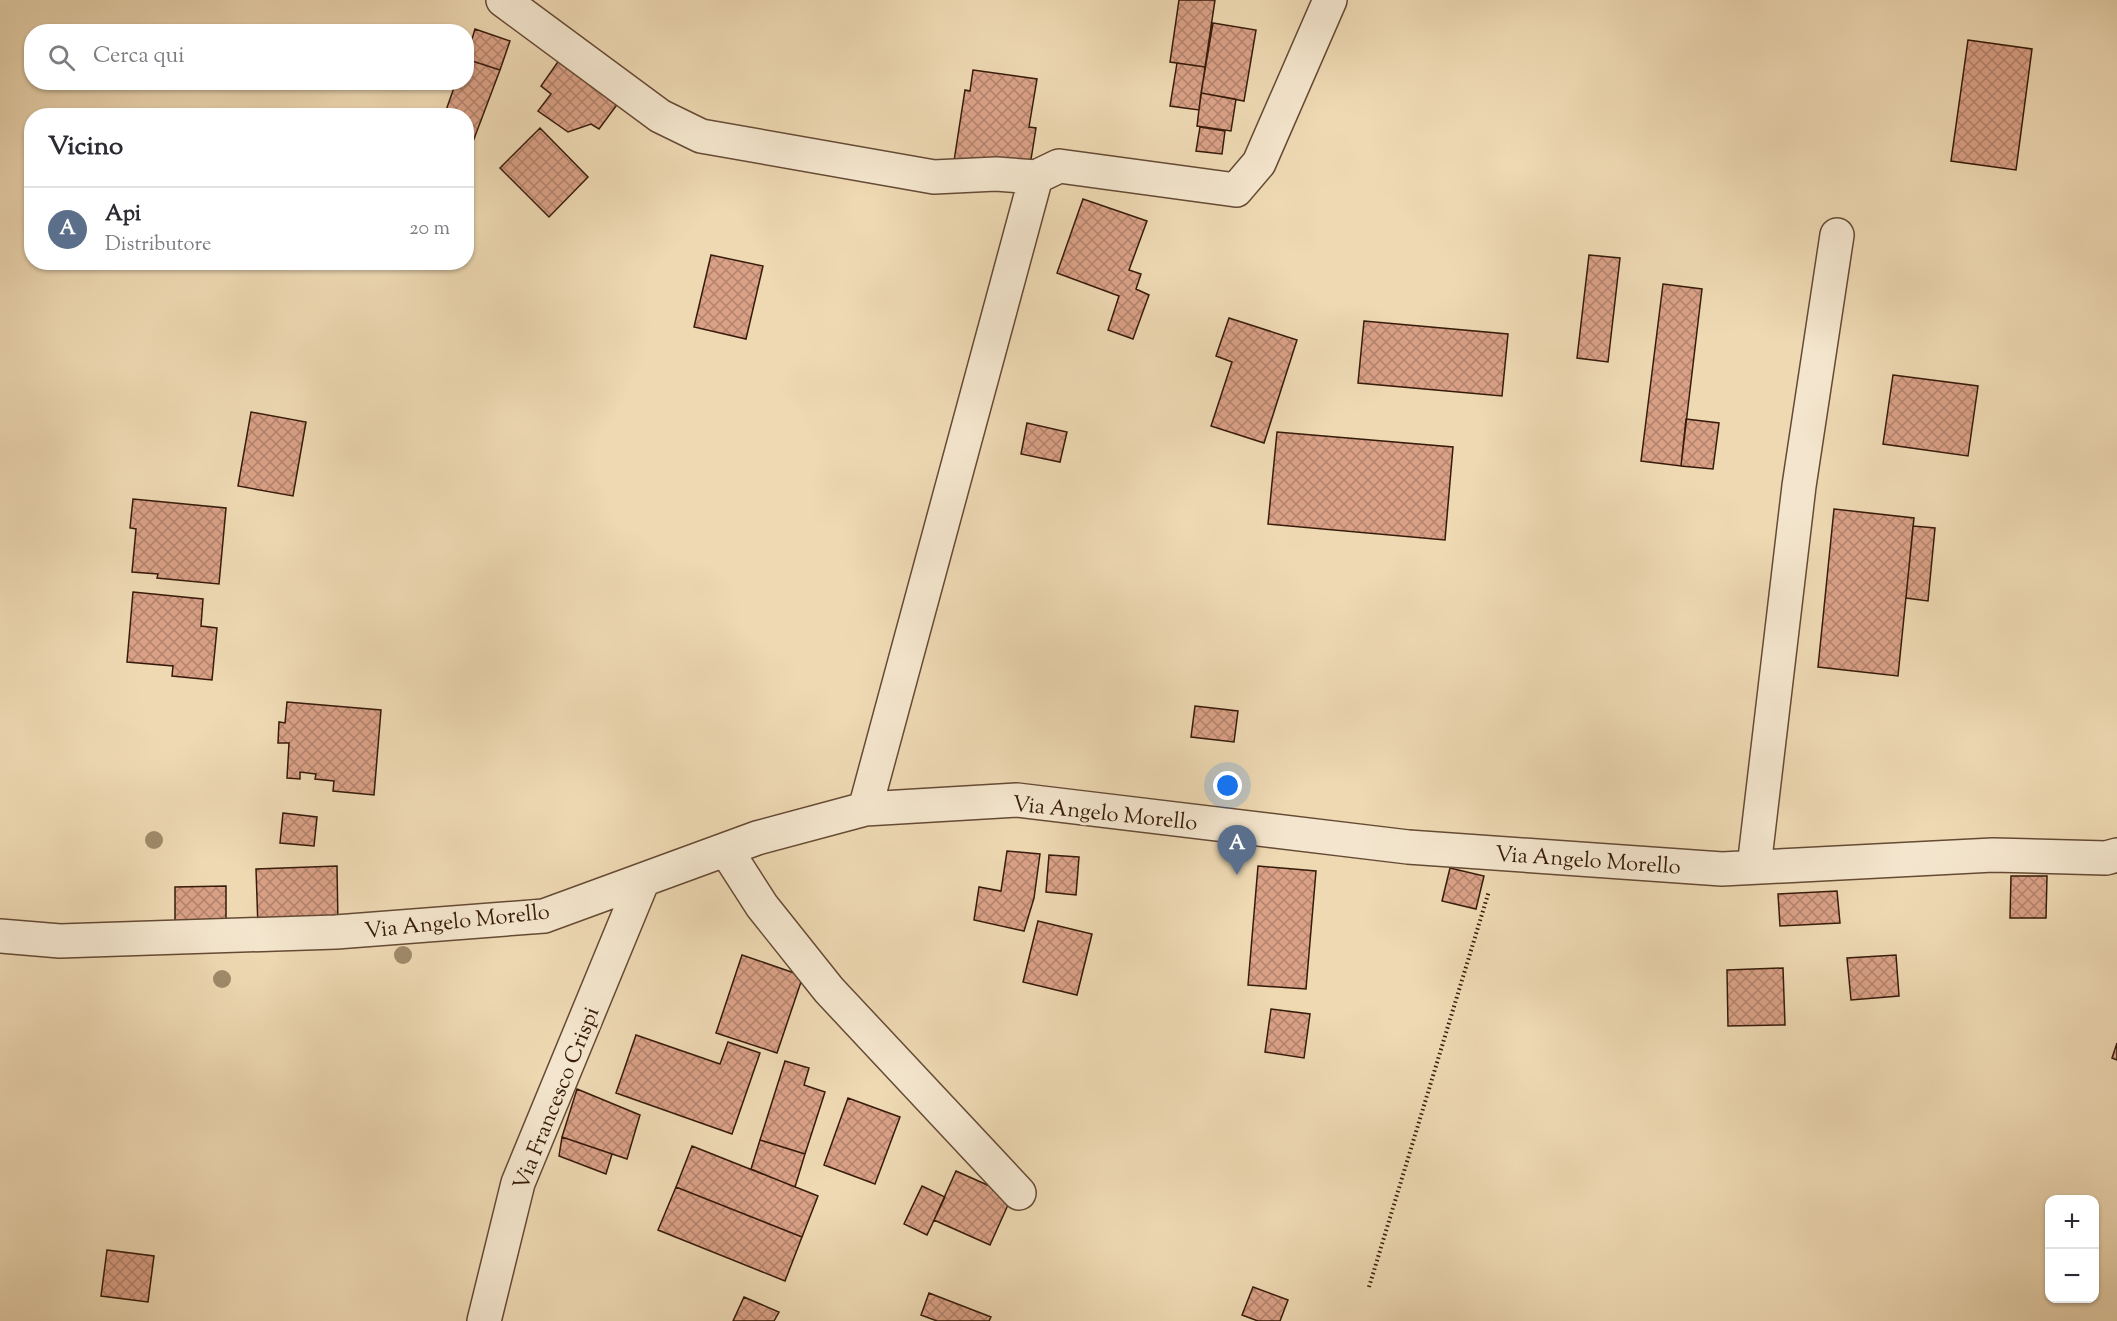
<!DOCTYPE html>
<html lang="it">
<head>
<meta charset="utf-8">
<style>
	body { margin:0; font-family:"Sorts Mill Goudy",serif; background:#f2f2f3; color:#2b2b33 }
	.controls { position:absolute; right:18px; bottom:18px; display:grid; overflow:hidden; border-radius:12px; box-shadow:0 2px 4px #0004 }
	.controls button { width:54px; height:54px; display:grid; place-items:center; padding:0; border:0; border-bottom:2px solid #e1e1e2; background:#fff; color:#2b2b33; font:30px sans-serif }
	.you { position:absolute; left:1228px; top:786px; width:21px; height:21px; margin:-15px; border:4px solid #fff; border-radius:50%; background:#1a73e8; box-shadow:0 0 0 9px #1a73e833 }
	.badge { display:grid; place-items:center; width:39px; height:39px; border-radius:50%; background:#111827; color:#fff; font-size:20px; font-weight:700 }
	.pin { position:absolute; translate:-50% -50px; filter:drop-shadow(0 2px 3px #0008) }
	.pin::after { content:''; position:absolute; top:32px; width:21px; height:18px; background:inherit; clip-path:polygon(0 0,100% 0,50% 100%) }
	.list { margin:0; padding:0; list-style:none }
	h2 { display:flex; justify-content:space-between; align-items:center; height:78px; margin:0; padding:0 24px; font-size:26px }
	h2 small { font-size:20px; font-weight:400; color:#7c7c81 }
	.list li { display:grid; grid-template-columns:39px 1fr auto; gap:18px; align-items:center; box-sizing:border-box; height:84px; padding:0 24px; border-top:2px solid #e1e1e2 }
	.list b { display:block; font-size:22px; white-space:nowrap }
	.list p { margin:0; font-size:20px; white-space:nowrap; color:#7c7c81 }
	.list em { font-size:20px; font-style:normal; color:#7c7c81 }
	.icon { flex:none; width:33px; height:33px; fill:none; stroke:currentColor; stroke-width:2; stroke-linecap:round; stroke-linejoin:round }
	.map { position:relative; flex:none; width:2117px; height:1321px; overflow:hidden }
	.search { position:absolute; background:#fff; box-shadow:0 2px 4px #0004; left:24px; top:24px; width:450px; height:66px; display:flex; align-items:center; gap:15px; box-sizing:border-box; padding:0 21px; border-radius:24px; color:#7c7c81; font-size:22px }
	.panel { position:absolute; background:#fff; box-shadow:0 2px 4px #0004; left:24px; top:108px; width:450px; height:162px; border-radius:24px }
	.map>svg:first-child { display:block }
	.building { fill:url(#building-cross-hatch); stroke:#371b0a; stroke-width:1.5 }
	.lines { fill:none; stroke-linecap:round; stroke-linejoin:round }
	.minor-casing { stroke:#654a34; stroke-width:36 }
	.path { stroke:#371b0a; stroke-width:4; stroke-dasharray:1.5 3; stroke-linecap:butt }
	.minor { stroke:#f4e6ce; stroke-width:33 }
	.tree { fill:#9f8b6b }
	.labels { text-anchor:middle; stroke-width:6; stroke-linejoin:round; paint-order:stroke }
	.street-label { font-size:22px; fill:#371b0a; stroke:#f4e6ce }
</style>
</head>
<body>
<div class="map">
<svg width="2117" height="1321" viewBox="0 0 2117 1321">
	<defs>
		<pattern id="building-cross-hatch" width="8" height="8" patternUnits="userSpaceOnUse" patternTransform="scale(1.5)"><rect width="8" height="8" fill="#daa187"/><path d="M0 0l8 8M0 8l8-8" fill="none" stroke="#b2826d"/></pattern>
	</defs>
	<rect width="100%" height="100%" fill="#eed9b3"/>
	<filter id="stains"><feTurbulence type="fractalNoise" baseFrequency=".00333" numOctaves="4"/><feColorMatrix values="0 0 0 0 .2 0 0 0 0 .09 0 0 0 0 .02 0 0 0 .5 -.17"/></filter>
	<radialGradient id="worn" r=".72"><stop offset=".6" stop-color="#630" stop-opacity="0"/><stop offset="1" stop-color="#630" stop-opacity=".3"/></radialGradient>
	<path class="building" d="M1179,0H1215L1205,67L1170,62Z
		M1213,23L1256,30L1244,101L1201,93Z
		M475,29L510,41L500,70L466,59Z
		M1968,40L2032,49L2016,170L1951,161Z
		M562,56L622,98L599,129L591,124L568,132L538,111L551,94L541,86Z
		M466,59L500,70L466,160V116H444L456,82H466Z
		M1177,63L1205,67L1199,110L1170,106Z
		M973,70L1037,79L1029,127L1036,128L1029,172L954,161L965,90L970,91Z
		M1201,93L1236,99L1231,131L1197,126Z
		M1200,127L1225,131L1222,154L1196,151Z
		M540,128L588,177L549,217L500,168Z
		M1083,199L1147,221L1129,270L1141,274L1136,289L1149,295L1133,339L1108,330L1119,296L1057,273Z
		M711,255L763,266L746,339L694,327Z
		M1589,255L1620,258L1608,362L1577,358Z
		M1663,284L1702,289L1681,466L1641,461Z
		M1229,318L1297,340L1264,443L1211,426L1232,362L1216,356Z
		M1364,321L1508,334L1502,396L1358,383Z
		M1893,375L1978,386L1968,456L1883,444Z
		M251,412L306,422L293,496L238,486Z
		M1686,419L1719,423L1713,469L1681,466Z
		M1027,423L1067,432L1060,462L1021,454Z
		M1277,432L1453,447L1445,540L1268,524Z
		M133,499L226,508L219,584L157,578L158,574L132,572L136,529L130,528Z
		M1834,509L1914,518L1898,676L1818,667Z
		M1913,526L1935,528L1928,601L1906,598Z
		M133,592L203,599L201,626L217,628L212,680L172,676L173,666L127,662Z
		M287,702L381,710L374,795L333,791L334,781L315,779L316,774L300,772V779L287,778L289,743H278L279,722L285,723Z
		M1195,706L1238,711L1234,742L1191,737Z
		M283,813L317,817L314,846L280,843Z
		M1007,851L1040,854L1034,898L1024,931L974,920L979,887L1001,891Z
		M1049,855L1079,857L1076,895L1046,892Z
		M337,866L338,925L258,928L256,869Z
		M1258,866L1316,871L1306,989L1248,985Z
		M1450,868L1484,876L1476,909L1442,901Z
		M2011,876H2047L2046,918H2010Z
		M226,886V930H175V887Z
		M1837,891L1840,923L1780,926L1778,894Z
		M1038,921L1092,934L1077,995L1023,982Z
		M742,955L803,976L777,1053L716,1033Z
		M1896,955L1899,996L1851,1000L1847,958Z
		M1783,968L1785,1025L1728,1026L1727,970Z
		M1271,1009L1310,1014L1304,1058L1265,1052Z
		M636,1035L720,1064L728,1042L760,1053L732,1134L616,1093Z
		M2117,1043V1060L2112,1058Z
		M785,1061L809,1068L804,1085L825,1092L805,1154L760,1140Z
		M577,1089L640,1115L627,1159L562,1137Z
		M848,1098L900,1117L875,1184L824,1165Z
		M562,1137L612,1154L606,1174L559,1156Z
		M760,1140L805,1154L795,1187L751,1169Z
		M692,1146L818,1196L802,1237L676,1187Z
		M956,1171L1012,1196L990,1245L934,1220Z
		M922,1186L945,1197L927,1235L904,1224Z
		M676,1187L802,1237L785,1281L658,1230Z
		M107,1250L154,1256L148,1302L101,1296Z
		M1253,1287L1288,1300L1280,1321H1258L1242,1315Z
		M929,1293L991,1317L989,1321H937L921,1315Z
		M744,1297L779,1312L774,1321H733Z"/>
	<g class="lines">
		<g class="minor-casing">
			<path id="minor" d="M503,0L660,116L701,136L934,177L996,174L1036,177
				M865,809L1036,177L1059,166L1236,190L1259,163L1330,0
				M726,850L762,906L829,990L1019,1193
				M1754,867L1799,486L1837,235
				M0,936L60,941L336,932L544,916L757,838L865,809L1017,800L1408,847L1722,869L1993,855L2106,858L2117,855
				M484,1321L518,1183L643,880"/>
		</g>
		<path class="path" d="M1369,1287L1489,891"/>
		<use href="#minor" class="minor"/>
	</g>
	<g class="tree">
		<circle cx="154" cy="840" r="9"/>
		<circle cx="403" cy="955" r="9"/>
		<circle cx="222" cy="979" r="9"/>
	</g>
	<g class="labels">
		<g class="street-label">
			<text transform="translate(1105 812) rotate(6)" y="8">Via Angelo Morello</text>
			<text transform="translate(1588 859) rotate(4)" y="8">Via Angelo Morello</text>
			<text transform="translate(457 920) rotate(-6)" y="8">Via Angelo Morello</text>
			<text transform="translate(555 1098) rotate(-68)" y="8">Via Francesco Crispi</text>
		</g>
	</g>
	<rect width="100%" height="100%" filter="url(#stains)"/>
	<rect width="100%" height="100%" fill="url(#worn)"/>
</svg>
<div class="controls">
<button>+</button>
<button>−</button>
</div>
<div class="you"></div>
<div class="pin badge" style="left:1237px;top:875px;background:#5c6f8a">A</div>
<div class="search"><svg class="icon" aria-label="search" viewBox="0 0 24 24"><circle cx="10" cy="10" r="6"/><path d="M15 15l6 6"/></svg>Cerca qui</div>
<section class="panel">
<h2>Vicino<small></small></h2>
<ul class="list">
<li><span class="badge" style="background:#5c6f8a">A</span><div><b>Api</b><p>Distributore</p></div><em>20 m</em></li>
</ul>
</section>
</div>
</body>
</html>
